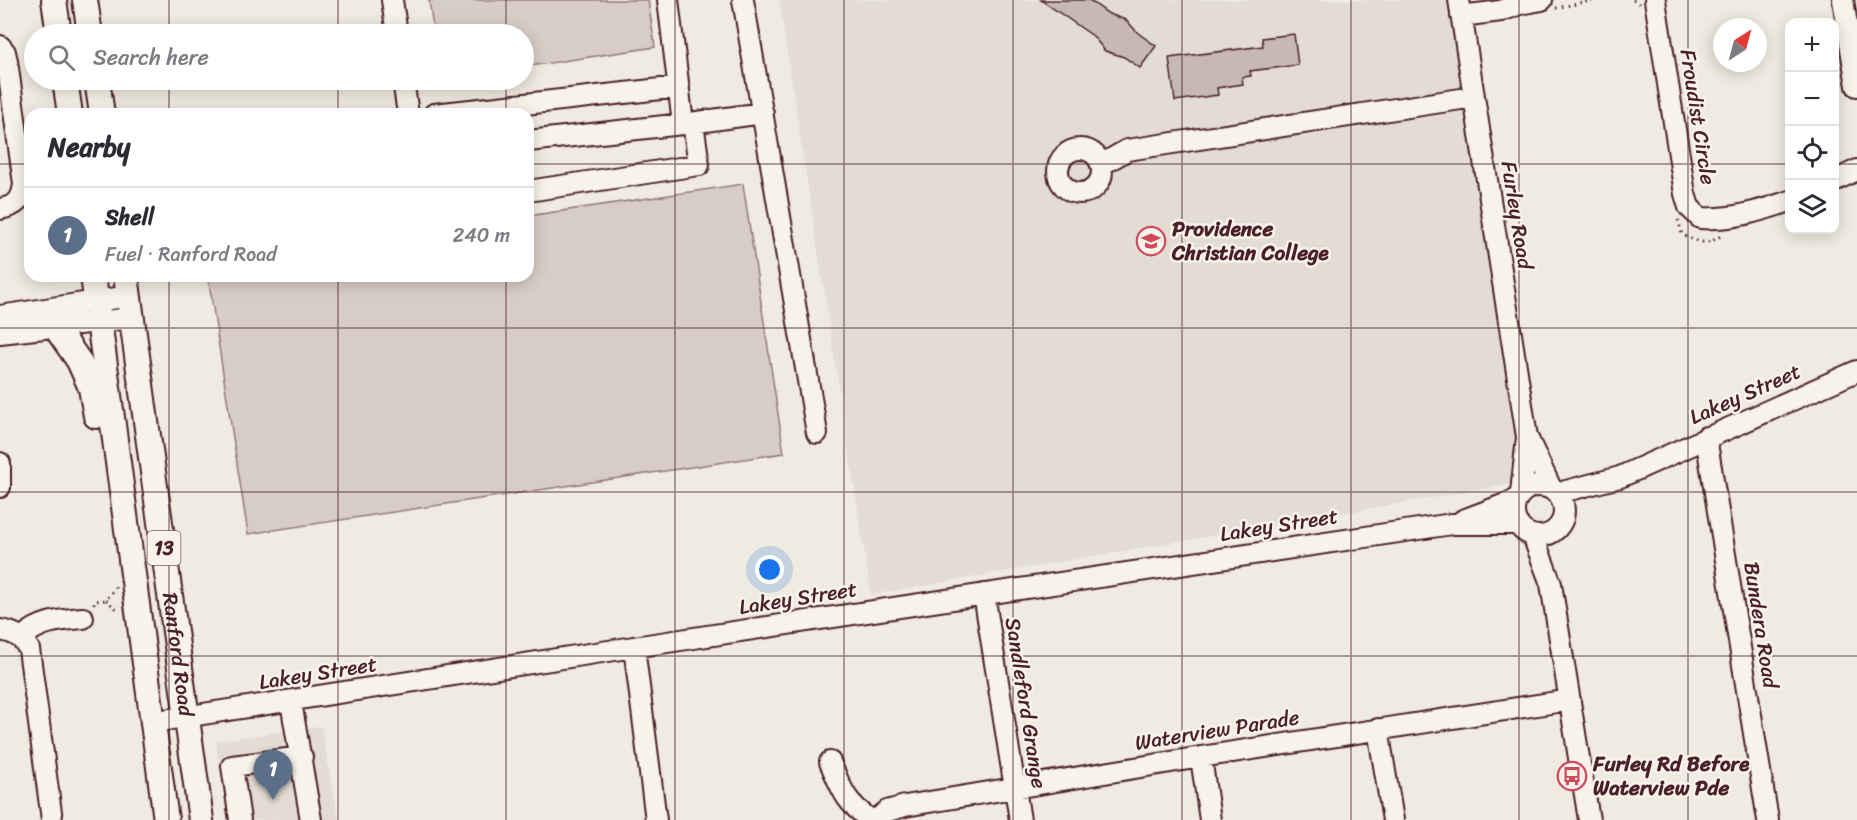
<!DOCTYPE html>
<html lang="en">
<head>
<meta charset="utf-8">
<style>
	body { margin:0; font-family:Sriracha,sans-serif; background:#f2f2f3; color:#2b2b33 }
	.controls { position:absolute; right:18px; top:18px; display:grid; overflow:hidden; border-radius:12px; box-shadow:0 3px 15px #0003 }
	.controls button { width:54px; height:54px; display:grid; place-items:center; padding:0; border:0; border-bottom:2px solid #e1e1e2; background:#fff; color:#2b2b33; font:30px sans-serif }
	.compass { position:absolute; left:1713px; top:18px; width:54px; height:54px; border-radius:50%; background:#fff; box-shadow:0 3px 15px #0003; rotate:36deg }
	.you { position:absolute; left:770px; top:570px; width:21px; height:21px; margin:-15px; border:4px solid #fff; border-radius:50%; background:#1a73e8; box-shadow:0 0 0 9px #1a73e833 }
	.badge { display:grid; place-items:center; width:39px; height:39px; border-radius:50%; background:#d1495b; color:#fff; font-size:20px; font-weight:700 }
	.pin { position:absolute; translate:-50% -50px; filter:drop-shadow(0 2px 3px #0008) }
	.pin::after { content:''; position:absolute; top:32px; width:21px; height:18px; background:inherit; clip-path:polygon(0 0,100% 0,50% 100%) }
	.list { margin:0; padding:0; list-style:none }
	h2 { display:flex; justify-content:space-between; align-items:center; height:78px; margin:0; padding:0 24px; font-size:26px }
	h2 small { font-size:20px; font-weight:400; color:#7c7c81 }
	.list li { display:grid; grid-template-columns:39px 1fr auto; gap:18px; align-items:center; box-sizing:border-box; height:96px; padding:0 24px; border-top:2px solid #e1e1e2 }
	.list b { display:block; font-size:22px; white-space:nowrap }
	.list p { margin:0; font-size:20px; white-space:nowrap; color:#7c7c81 }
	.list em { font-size:20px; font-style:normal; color:#7c7c81 }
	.icon { flex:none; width:33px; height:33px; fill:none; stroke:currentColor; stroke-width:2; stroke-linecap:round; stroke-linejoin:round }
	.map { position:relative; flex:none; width:1857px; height:820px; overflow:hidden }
	.search { position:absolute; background:#fff; box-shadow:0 3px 15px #0003; left:24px; top:24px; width:510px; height:66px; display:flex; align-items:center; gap:15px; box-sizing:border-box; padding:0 21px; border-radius:33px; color:#7c7c81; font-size:22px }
	.panel { position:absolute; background:#fff; box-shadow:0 3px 15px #0003; left:24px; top:108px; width:510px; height:174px; border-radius:18px }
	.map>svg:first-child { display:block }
	.built { fill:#e3dcd2 }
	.green { fill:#d8cdc6; stroke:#917678; stroke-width:1.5 }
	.building { fill:#c6b8b3; stroke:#4a1f2b; stroke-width:1.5 }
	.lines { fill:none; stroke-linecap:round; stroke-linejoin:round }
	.minor-casing { stroke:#4a1f2b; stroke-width:24 }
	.major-casing { stroke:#4a1f2b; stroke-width:28 }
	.path { stroke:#4a1f2b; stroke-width:3; stroke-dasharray:1.5 4.5; stroke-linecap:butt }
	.minor { stroke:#f7f3e8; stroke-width:20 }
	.major { stroke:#f7f3e8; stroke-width:24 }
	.grid { fill:none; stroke:#4a1f2b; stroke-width:1.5; stroke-opacity:0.55 }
	.labels { text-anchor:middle; stroke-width:5; stroke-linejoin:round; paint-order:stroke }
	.shield { fill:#f7f3e8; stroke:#7e5f64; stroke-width:1.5 }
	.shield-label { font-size:20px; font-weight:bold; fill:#4a1f2b }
	.street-label { font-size:21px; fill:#4a1f2b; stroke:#f7f3e8 }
	.poi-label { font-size:21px; font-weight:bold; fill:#4a1f2b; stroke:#f7f3e8; text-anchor:start }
</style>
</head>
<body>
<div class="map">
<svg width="1857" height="820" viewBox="0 0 1857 820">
	<rect width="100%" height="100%" fill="#f0ebe0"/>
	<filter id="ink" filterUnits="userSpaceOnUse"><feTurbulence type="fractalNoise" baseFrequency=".0167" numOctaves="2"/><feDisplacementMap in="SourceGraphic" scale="12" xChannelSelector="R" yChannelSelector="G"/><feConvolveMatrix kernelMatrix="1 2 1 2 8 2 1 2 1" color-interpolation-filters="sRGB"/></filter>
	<g filter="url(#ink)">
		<path class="built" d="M779,0H1449L1523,482L871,595Z
			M321,726L339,820H227L216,741Z"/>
		<path class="green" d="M429,0H648L655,47L524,67V34H434Z
			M743,184L784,453L248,534L208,276H528V216Z"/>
		<path class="building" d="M1041,0H1089L1109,14L1126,20L1138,33L1156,46L1140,68L1124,57L1105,51L1093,36Z
			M1294,34L1298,65L1250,71L1251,76L1242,77L1243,84L1217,88L1218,95L1175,101L1169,58L1263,46L1262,38Z"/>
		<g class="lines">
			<g class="minor-casing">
				<path id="minor" d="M392,0L397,34
					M668,0L683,124L763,113
					M743,0L817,433
					M1459,0L1527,437L1521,493
					M1655,0L1685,194L1689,207L1700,218C1732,220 1760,211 1790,201
					M1843,0L1857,86
					M1461,16L1501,11L1520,4L1542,0
					M0,46L5,52L7,61L24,184C22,201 16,206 0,209
					M403,80L408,114
					M434,114L679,87
					M528,141L683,124
					M1058 171a22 22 0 1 1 44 0a22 22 0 1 1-44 0Z
					M1101,165L1127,150L1474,97
					M1834,181L1857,170
					M528,191L699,165L693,123
					M0,316L129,296
					M0,333L132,318
					M1527,437L1551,488
					M1706,437L1768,820
					M0,463V487
					M1514 511a25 25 0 1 1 50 0a25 25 0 1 1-50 0Z
					M1558,493L1620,477L1857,371
					M1463,520L1516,500
					M1533,536L1551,584L1589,820
					M984,594L1020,820
					M0,630C14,632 22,637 29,649L52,820
					M22,638C39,621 60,620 83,618
					M634,647L656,820
					M291,702L311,820
					M152,722L634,647L1452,524H1518
					M1378,729L1393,820
					M1201,757L1210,820
					M830,762C842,790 845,802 871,820
					M240,820L232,766L302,757
					M876,820L887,811L905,806L1201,757L1570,700"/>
			</g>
			<g class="major-casing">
				<g id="major">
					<path d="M54,0L59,34"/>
					<path d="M85,0L90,34"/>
					<path d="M65,80L70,114"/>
					<path d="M97,80L102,114"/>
					<path d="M93,276L166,820"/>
					<path id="s1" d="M126,276L201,820"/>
					<path d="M56,328L79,361L91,388L96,416"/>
				</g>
			</g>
			<path class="path" d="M1633,0L1639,4
				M1556,8L1596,0
				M1678,220L1682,234C1697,243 1707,246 1722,235
				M106,600L118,610
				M94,604V601L106,600L116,587"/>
			<use href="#minor" class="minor"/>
			<use href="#major" class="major"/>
		</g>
	</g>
	<path class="grid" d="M169,0V34M338,0V34M506,0V34M675,0V820M844,0V820M1013,0V820M1182,0V820M1351,0V820M1519,0V820M1688,0V820M169,80V114M338,80V114M506,80V114M0,164H30M528,164H1790M1834,164H1857M169,276V820M338,276V820M506,276V820M0,328H1857M0,492H1857M0,656H1857"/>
	<defs>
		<g id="school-ring" transform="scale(1.5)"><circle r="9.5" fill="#f7f3e8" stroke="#d1495b" stroke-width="1.5"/><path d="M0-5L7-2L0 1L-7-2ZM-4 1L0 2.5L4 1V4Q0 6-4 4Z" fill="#d1495b"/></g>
		<g id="bus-ring" transform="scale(1.5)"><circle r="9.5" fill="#f7f3e8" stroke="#d1495b" stroke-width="1.5"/><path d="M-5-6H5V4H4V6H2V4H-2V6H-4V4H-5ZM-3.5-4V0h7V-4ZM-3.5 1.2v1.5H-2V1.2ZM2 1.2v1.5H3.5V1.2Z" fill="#d1495b"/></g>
	</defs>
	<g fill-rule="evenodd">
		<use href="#school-ring" x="1151" y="241"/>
		<use href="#bus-ring" x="1572" y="776"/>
	</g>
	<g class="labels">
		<rect class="shield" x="147.5" y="531" width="33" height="34" rx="4.5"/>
		<g class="shield-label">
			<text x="164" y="555">13</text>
		</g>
		<g class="street-label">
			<text transform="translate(1698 117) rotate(81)" y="7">Froudist Circle</text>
			<text transform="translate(1517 215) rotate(81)" y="7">Furley Road</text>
			<text transform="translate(1745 394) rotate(-24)" y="7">Lakey Street</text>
			<text transform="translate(1279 525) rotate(-9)" y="7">Lakey Street</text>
			<text transform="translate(798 598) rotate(-9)" y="7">Lakey Street</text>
			<text transform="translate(1761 625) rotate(81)" y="7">Bundera Road</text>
			<text dy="7" stroke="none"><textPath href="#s1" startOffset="382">Ranford Road</textPath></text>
			<text transform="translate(318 673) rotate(-9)" y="7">Lakey Street</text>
			<text transform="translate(1026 703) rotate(81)" y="7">Sandleford Grange</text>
			<text transform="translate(1217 730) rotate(-9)" y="7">Waterview Parade</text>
		</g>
		<g class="poi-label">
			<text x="1172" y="236">Providence<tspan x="1172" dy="24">Christian College</tspan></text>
			<text x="1593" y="771">Furley Rd Before<tspan x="1593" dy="24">Waterview Pde</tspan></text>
		</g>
	</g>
</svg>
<div class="controls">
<button>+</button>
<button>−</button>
<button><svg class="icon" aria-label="locate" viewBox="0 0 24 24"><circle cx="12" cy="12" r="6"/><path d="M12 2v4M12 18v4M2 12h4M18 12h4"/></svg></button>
<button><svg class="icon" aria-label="layers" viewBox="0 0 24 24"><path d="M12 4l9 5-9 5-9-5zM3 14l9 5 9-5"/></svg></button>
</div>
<svg class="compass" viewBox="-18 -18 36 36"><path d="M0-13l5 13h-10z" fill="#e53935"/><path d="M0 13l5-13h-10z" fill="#7c7c81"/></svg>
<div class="you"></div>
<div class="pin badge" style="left:273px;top:800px;background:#5c6f8a">1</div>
<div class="search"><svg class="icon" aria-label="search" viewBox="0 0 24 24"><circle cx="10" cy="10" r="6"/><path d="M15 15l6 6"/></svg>Search here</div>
<section class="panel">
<h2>Nearby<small></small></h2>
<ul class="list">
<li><span class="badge" style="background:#5c6f8a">1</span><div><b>Shell</b><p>Fuel · Ranford Road</p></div><em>240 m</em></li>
</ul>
</section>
</div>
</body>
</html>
